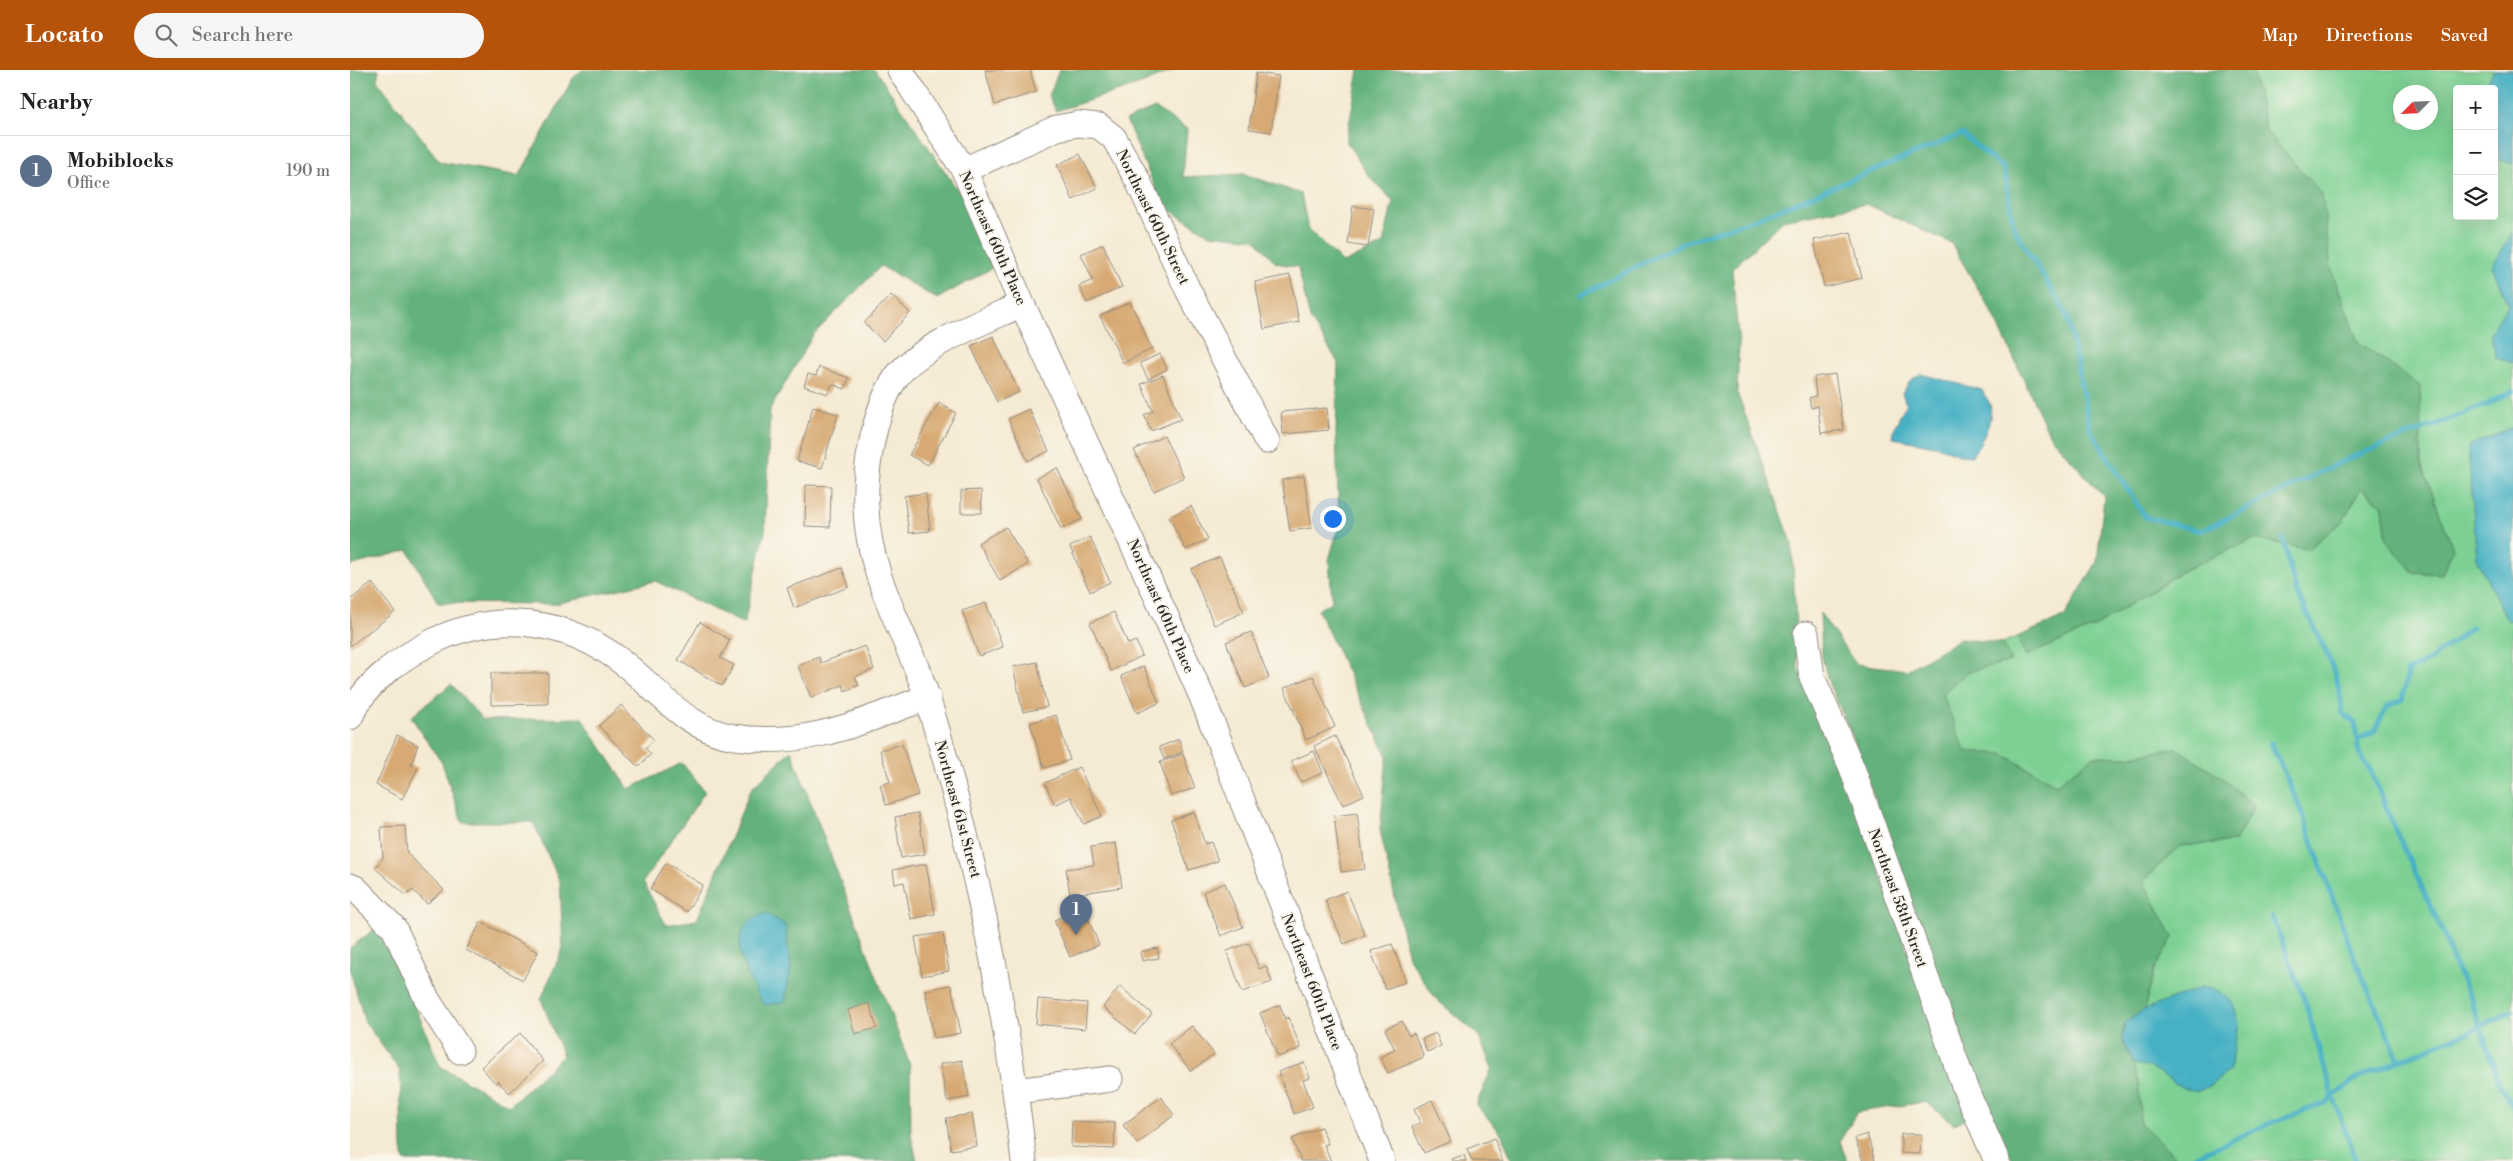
<!DOCTYPE html>
<html lang="en">
<head>
<meta charset="utf-8">
<style>
	body { margin:0; font-family:"Libre Bodoni",serif; background:#f6f6f6; color:#202124 }
	.controls { position:absolute; right:15px; top:15px; display:grid; overflow:hidden; border-radius:5px; box-shadow:0 5px 20px #0002 }
	.controls button { width:45px; height:45px; display:grid; place-items:center; padding:0; border:0; border-bottom:1px solid #e0e0e0; background:#fff; color:#202124; font:25px sans-serif }
	.compass { position:absolute; left:2043px; top:15px; width:45px; height:45px; border-radius:50%; background:#fff; box-shadow:0 5px 20px #0002; rotate:246deg }
	.you { position:absolute; left:982px; top:448px; width:18px; height:18px; margin:-12px; border:4px solid #fff; border-radius:50%; background:#1a73e8; box-shadow:0 0 0 8px #1a73e833 }
	.badge { display:grid; place-items:center; width:32px; height:32px; border-radius:50%; background:#b45309; color:#fff; font-size:16px; font-weight:700 }
	.pin { position:absolute; translate:-50% -41px; filter:drop-shadow(0 1px 2px #0008) }
	.pin::after { content:''; position:absolute; top:26px; width:18px; height:15px; background:inherit; clip-path:polygon(0 0,100% 0,50% 100%) }
	.list { margin:0; padding:0; list-style:none }
	h2 { display:flex; justify-content:space-between; align-items:center; height:65px; margin:0; padding:0 20px; font-size:21px }
	h2 small { font-size:16px; font-weight:400; color:#757577 }
	.list li { display:grid; grid-template-columns:32px 1fr auto; gap:15px; align-items:center; box-sizing:border-box; height:70px; padding:0 20px; border-top:1px solid #e0e0e0 }
	.list b { display:block; font-size:19px; white-space:nowrap }
	.list p { margin:0; font-size:16px; white-space:nowrap; color:#757577 }
	.list em { font-size:16px; font-style:normal; color:#757577 }
	.icon { flex:none; width:28px; height:28px; fill:none; stroke:currentColor; stroke-width:2; stroke-linecap:round; stroke-linejoin:round }
	.map { position:relative; flex:none; width:2163px; height:1091px; overflow:hidden }
	header { display:flex; align-items:center; gap:30px; box-sizing:border-box; height:70px; padding:0 25px; background:#b45309; color:#fff }
	header strong { font-size:24px }
	nav { display:flex; gap:28px; margin-inline-start:auto; font-size:18px }
	.search { width:350px; height:45px; background:#f6f6f6; display:flex; align-items:center; gap:12px; box-sizing:border-box; padding:0 18px; border-radius:28px; color:#757577; font-size:19px }
	main { display:flex }
	aside { flex:1; background:#fff }
	.map>svg:first-child { display:block }
	.green { fill:#7bd093; stroke:#537e5f; fill-rule:evenodd }
	.forest { fill:#64b27d; stroke:#486e54 }
	.water { fill:#46b1c4; stroke:#386e78 }
	.lines { fill:none; stroke-linecap:round; stroke-linejoin:round }
	.stream { stroke:#46b1c4; stroke-width:5 }
	.building { fill:#d7aa74 }
	.minor-casing { stroke:#908a7f; stroke-width:27 }
	.minor { stroke:#fff; stroke-width:25 }
	.labels { text-anchor:middle; stroke-width:4; stroke-linejoin:round; paint-order:stroke }
	.street-label { font-size:15px; fill:#2b2b2b; stroke:#fbf7ec }
</style>
</head>
<body>
<header>
<strong>Locato</strong>
<div class="search"><svg class="icon" aria-label="search" viewBox="0 0 24 24"><circle cx="10" cy="10" r="6"/><path d="M15 15l6 6"/></svg>Search here</div>
<nav><a>Map</a><a>Directions</a><a>Saved</a></nav>
</header>
<main>
<aside>
<h2>Nearby<small></small></h2>
<ul class="list">
<li><span class="badge" style="background:#5c6f8a">1</span><div><b>Mobiblocks</b><p>Office</p></div><em>190 m</em></li>
</ul>
</aside>
<div class="map">
<svg width="2163" height="1091" viewBox="0 0 2163 1091">
	<rect width="100%" height="100%" fill="#fbf7ec"/>
	<filter id="ink" filterUnits="userSpaceOnUse"><feTurbulence type="fractalNoise" baseFrequency=".02" numOctaves="2"/><feDisplacementMap in="SourceGraphic" scale="10" xChannelSelector="R" yChannelSelector="G"/><feConvolveMatrix kernelMatrix="1 2 1 2 8 2 1 2 1" color-interpolation-filters="sRGB"/></filter>
	<filter id="wash" filterUnits="userSpaceOnUse"><feTurbulence type="fractalNoise" baseFrequency=".0096" numOctaves="4" result="noise"/><feDisplacementMap in="SourceGraphic" scale="20" xChannelSelector="R" yChannelSelector="G"/><feGaussianBlur stdDeviation="1.12" result="paint"/><feColorMatrix in="noise" values="0 0 0 0 0 0 0 0 0 0 0 0 0 0 0 0 0 1.4 0 .05"/><feComposite in="paint" operator="in"/></filter>
	<g filter="url(#wash)">
		<rect width="100%" height="100%" fill="#f5ead3"/>
		<path class="green" d="M1902,0H2163V1091H1828L1827,1088L1790,1053C1789,1017 1788,1002 1772,969L1794,940L1804,900L1823,867L1793,811L1830,776L1885,771L1904,736L1870,706L1826,678L1778,687L1744,686L1706,714L1652,684L1614,681L1592,624L1617,602L1660,591L1652,573L1667,567L1676,586L1746,556L1834,500L1904,469L1958,479L1993,451L2011,418L2033,436L2037,471L2063,502L2092,504L2103,479L2071,393L2070,316L2008,272L1981,199L1971,124L1917,62ZM2107,19H2144V146H2107ZM2050,22H2080V52H2050Z"/>
		<path class="forest" d="M0,0H29L27,10L90,92L169,106L223,8L232,0H525L614,129L642,198L587,229L531,196L463,265L420,339L415,461L394,554L305,511L205,534L88,533L58,480L0,496Z
			M709,0H824L791,14L706,41L699,26Z
			M1009,0H1902L1917,63L1972,124L1981,199L2008,272L2070,316L2071,393L2103,479L2092,504L2063,502L2037,471L2033,436L2011,418L1993,451L1958,479L1904,469L1834,500L1746,556L1676,586L1667,567L1714,547L1747,492L1754,427L1700,366L1644,246L1601,173L1516,134L1433,150L1382,199L1389,275L1387,322L1442,473L1448,599L1478,659L1618,1048L1604,1054L1576,1032L1507,1042L1490,1071L1497,1091H1162L1152,1065L1126,1035L1142,998L1128,965L1086,929L1058,887L1030,760L1037,686L968,540L982,531L979,490L989,455L986,363L988,292L960,249L948,197L926,193L905,169L858,164L813,136L776,50L805,38L837,59L833,107L895,104L951,124L958,159L993,193L1033,174L1043,131L1017,104L996,71Z
			M1470,543L1506,594L1557,600L1610,569L1652,573L1661,591L1617,602L1592,624L1615,681L1652,684L1706,714L1744,686L1778,687L1826,678L1870,706L1904,736L1885,771L1830,776L1793,811L1823,867L1804,900L1794,940L1775,953L1772,969L1784,994L1789,1014L1790,1053L1827,1088L1828,1091H1663L1643,1053L1603,951L1504,670L1479,614L1472,587Z
			M101,614L133,650L232,648L279,719L332,693L355,722L293,812L316,855L347,850L401,719L441,680L560,995L561,1065L567,1091H54L52,1079L50,1001L15,952L0,900V878L26,858L51,902L90,996L159,1036L213,986L191,929L213,878L210,812L183,752H112L92,693L61,647Z"/>
		<path class="water" d="M2144,0H2163V94L2149,89L2144,54V19H2139L2138,11Z
			M2163,162V293L2146,287L2140,263L2158,235L2142,196Z
			M1571,304L1632,320C1634,325 1638,330 1640,334C1644,351 1631,373 1622,386L1609,385L1590,377L1543,368L1545,356L1556,334L1552,323L1561,310Z
			M2163,357V550L2158,551L2127,490L2118,376Z
			M416,843L435,855L441,897L435,932L414,935C402,916 374,869 402,850C406,847 412,845 416,843Z
			M1851,917L1870,921L1883,933L1889,954L1880,1000L1860,1016L1846,1022L1833,1018L1800,997L1784,994L1772,969L1775,953L1794,940Z"/>
		<g class="lines">
			<path class="stream" d="M1231,225L1335,172L1408,148L1612,64L1654,99L1664,159L1717,245L1740,359L1795,447L1851,461L2000,388L2138,334L2163,321
				M1933,469C1937,485 1940,503 1946,519C1962,559 1991,598 1992,642L2005,653L2009,684L2021,701L2045,759L2094,865L2103,891L2121,929L2150,1016L2163,1037
				M2007,670L2024,662L2037,636L2052,630L2058,601L2080,590L2122,557
				M1921,673L1950,738L2005,890L2049,990
				M1922,847L1955,931L1983,1027L2006,1091
				M1841,1088L1923,1052L1975,1033L2007,1008L2130,957L2163,941"/>
		</g>
		<g id="blocks">
			<path class="building" d="M635,0H680L686,22L645,35Z
				M906,3L929,6L921,62L899,59Z
				M730,84L747,118L723,130L707,95Z
				M1003,136L1024,139L1018,177L998,174Z
				M1501,162L1512,208L1474,217L1464,170Z
				M753,174L772,217L737,233L729,216L743,210L731,184Z
				M940,205L949,252L914,259L905,212Z
				M541,225L560,243L533,271L514,253Z
				M780,232L802,279L773,293L750,246Z
				M643,266L669,322L647,332L621,276Z
				M810,284L817,299L798,309L790,293Z
				M469,297L499,308L495,319L482,314L478,324L454,316L458,304L466,306Z
				M1485,304L1494,360L1471,363L1468,336L1461,338L1459,328L1466,326L1464,307Z
				M813,305L831,349L801,361L794,345L803,341L791,314Z
				M589,333L606,343L578,395L559,385Z
				M463,337L488,344L472,398L447,391Z
				M977,338L979,360L933,364L931,342Z
				M679,339L699,381L678,391L658,349Z
				M814,366L834,407L804,421L784,380Z
				M707,398L732,449L711,459L687,408Z
				M954,406L962,458L940,461L932,410Z
				M456,415L481,416L480,457L455,456Z
				M631,420L632,443H611V421Z
				M576,423L580,461L559,463L554,426Z
				M841,436L858,469L836,480L819,447Z
				M656,457L678,494L650,511L628,473Z
				M740,467L760,512L740,522L720,477Z
				M870,487L894,542L864,555L841,499Z
				M492,498L499,517L444,538L437,518Z
				M22,513L45,542L0,576V530Z
				M636,533L653,577L629,586L612,541Z
				M764,542L778,574L786,571L792,586L761,601L740,553Z
				M350,552L380,570L370,588L384,595L372,616L328,590Z
				M901,562L919,608L895,618L876,572Z
				M515,576L524,599L505,607L509,615L495,621L493,615L461,628L448,596L469,587L471,593Z
				M687,592L697,637L673,642L663,597Z
				M794,596L809,633L787,643L771,606Z
				M141,603H198V634L141,635Z
				M963,606L985,657L956,670L934,618Z
				M271,635L304,670L295,678L301,684L288,697L249,656Z
				M706,645L720,690L694,698L680,653Z
				M47,665L68,675L61,695L68,698L52,729L26,715Z
				M985,666L1014,725L993,735L964,676Z
				M829,669L833,682L814,689L809,677Z
				M552,674L568,725L536,735L530,715L540,712L530,680Z
				M964,681L973,703L951,712L941,691Z
				M833,684L845,718L821,726L810,692Z
				M729,697L752,746L734,754L721,727L705,735L695,713Z
				M844,742L855,774L861,772L868,791L839,800L821,750Z
				M568,743L575,784L551,788L545,747Z
				M1007,743L1015,799L991,802L984,746Z
				M55,756L57,783L94,820L77,834L63,820L56,825L25,798L33,788L31,757Z
				M766,773L772,817L720,825L716,799L744,795L741,777Z
				M316,793L353,815L337,842L300,819Z
				M576,794L585,844L561,849L554,812L545,814L543,800Z
				M875,813L893,857L871,866L853,822Z
				M997,821L1015,865L994,874L975,830Z
				M734,838L749,875L720,887L704,850Z
				M131,852L188,882L173,910L116,880Z
				M593,863L599,901L572,906L565,867Z
				M899,873L909,899L916,896L922,912L892,922L877,881Z
				M1042,874L1056,912L1035,919L1021,881Z
				M807,878L809,888L792,891L790,882Z
				M601,915L611,963L584,968L575,920Z
				M770,916L802,944L785,964L753,937Z
				M688,929L737,933L735,959L686,954Z
				M519,933L527,958L505,964L498,940Z
				M930,935L935,949L938,947L951,978L928,987L910,943Z
				M1052,951L1059,966L1064,963L1074,987L1038,1003L1030,987L1045,980L1035,959Z
				M842,956L864,984L841,1001L819,974Z
				M170,963L193,991L159,1023L148,1011L146,1014L131,997Z
				M1086,963L1091,976L1077,982L1072,969Z
				M612,990L619,1027L597,1031L590,994Z
				M954,992L960,1008L953,1010L963,1037L944,1044L928,1002Z
				M811,1027L824,1045L787,1074L773,1055Z
				M1082,1030L1101,1071L1074,1083L1062,1057L1070,1053L1064,1039Z
				M622,1044L627,1076L601,1080L596,1048Z
				M722,1051L765,1053L764,1079L721,1077Z
				M971,1057L978,1074L974,1075L981,1091H951L942,1069Z
				M1517,1064L1525,1091H1513L1505,1068Z
				M1551,1064H1571L1570,1084L1551,1083Z
				M1144,1068L1153,1091H1122L1117,1079Z
				M1114,1085L1116,1091H1102L1101,1089Z"/>
		</g>
	</g>
	<g filter="url(#ink)">
		<use href="#blocks" fill-opacity="0" stroke="#908a7f" stroke-width="1"/>
		<g class="lines">
			<g class="minor-casing">
				<path id="minor" d="M550,0L614,100L672,234L818,551L852,627L1032,1091
					M614,100L707,58L728,54L749,56L764,68L788,111L837,218L917,371
					M672,234C636,251 566,277 545,309C524,341 514,401 516,439C519,511 558,565 578,630C624,781 656,935 674,1091
					M1456,564L1462,607L1502,698L1615,1018L1647,1091
					M0,647C14,614 50,588 82,572C147,539 220,550 276,595C311,623 336,659 384,667C459,678 510,652 578,627
					M0,816L5,818L44,858L77,929L110,981
					M666,1021L760,1009"/>
			</g>
			<use href="#minor" class="minor"/>
		</g>
	</g>
	<g class="labels">
		<g class="street-label">
			<text transform="translate(803 147) rotate(64)" y="5">Northeast 60th Street</text>
			<text transform="translate(643 168) rotate(66)" y="5">Northeast 60th Place</text>
			<text transform="translate(811 536) rotate(66)" y="5">Northeast 60th Place</text>
			<text transform="translate(608 739) rotate(75)" y="5">Northeast 61st Street</text>
			<text transform="translate(1548 828) rotate(70)" y="5">Northeast 58th Street</text>
			<text transform="translate(962 912) rotate(69)" y="5">Northeast 60th Place</text>
		</g>
	</g>
</svg>
<div class="controls">
<button>+</button>
<button>−</button>
<button><svg class="icon" aria-label="layers" viewBox="0 0 24 24"><path d="M12 4l9 5-9 5-9-5zM3 14l9 5 9-5"/></svg></button>
</div>
<svg class="compass" viewBox="-18 -18 36 36"><path d="M0-13l5 13h-10z" fill="#e53935"/><path d="M0 13l5-13h-10z" fill="#757577"/></svg>
<div class="you"></div>
<div class="pin badge" style="left:726px;top:865px;background:#5c6f8a">1</div>
</div>
</main>
</body>
</html>
